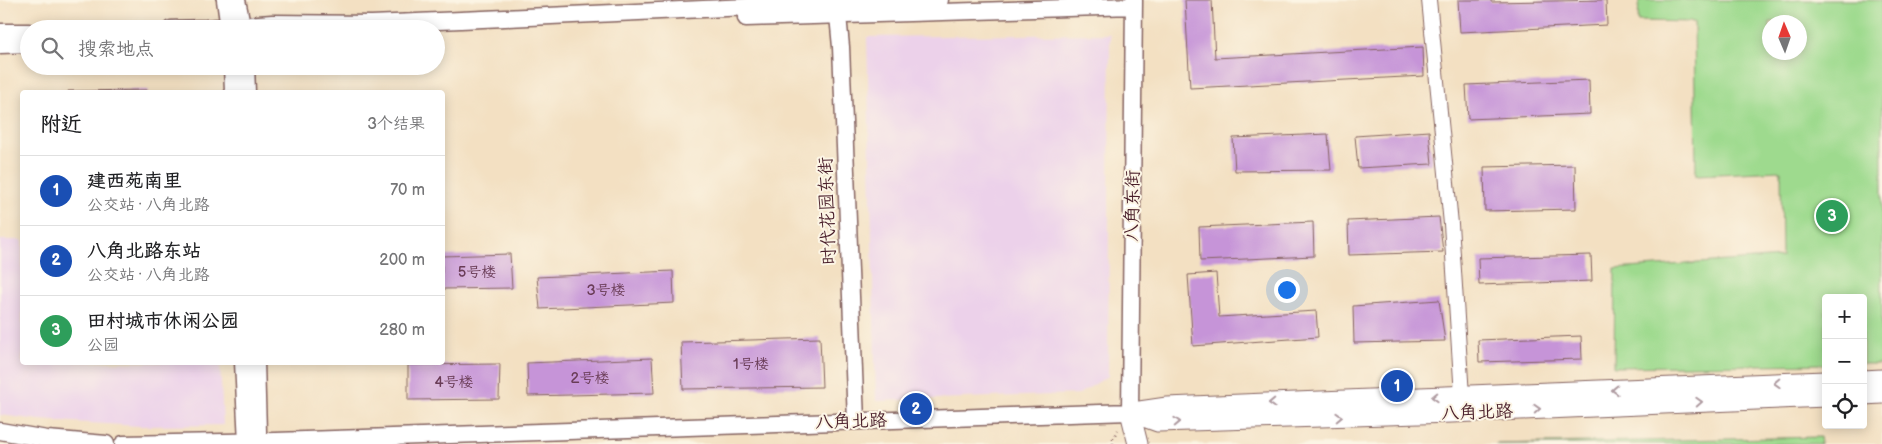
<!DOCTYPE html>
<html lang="zh">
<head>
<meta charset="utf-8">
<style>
	body { margin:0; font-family:"Balsamiq Sans","LXGW WenKai TC",sans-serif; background:#f6f6f6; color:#202124 }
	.controls { position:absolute; right:15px; bottom:15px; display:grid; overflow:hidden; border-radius:5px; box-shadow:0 2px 12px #0003 }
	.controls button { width:45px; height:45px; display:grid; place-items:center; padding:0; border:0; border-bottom:1px solid #e0e0e0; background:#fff; color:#202124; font:25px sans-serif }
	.compass { position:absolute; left:1762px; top:15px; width:45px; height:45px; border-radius:50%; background:#fff; box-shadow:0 2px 12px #0003; rotate:358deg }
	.you { position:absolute; left:1286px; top:289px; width:18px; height:18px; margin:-12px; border:4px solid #fff; border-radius:50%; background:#1a73e8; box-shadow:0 0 0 8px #1a73e833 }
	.badge { display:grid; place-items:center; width:32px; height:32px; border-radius:50%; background:#0b8043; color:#fff; font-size:16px; font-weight:700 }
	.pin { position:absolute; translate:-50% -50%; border:2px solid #fff; box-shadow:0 1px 5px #0006 }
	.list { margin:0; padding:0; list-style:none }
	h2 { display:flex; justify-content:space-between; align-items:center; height:65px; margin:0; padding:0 20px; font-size:21px }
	h2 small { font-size:16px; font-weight:400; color:#757577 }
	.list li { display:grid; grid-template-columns:32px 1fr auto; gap:15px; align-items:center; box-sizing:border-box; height:70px; padding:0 20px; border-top:1px solid #e0e0e0 }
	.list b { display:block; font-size:19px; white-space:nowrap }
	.list p { margin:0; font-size:16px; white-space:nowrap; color:#757577 }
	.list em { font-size:16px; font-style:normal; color:#757577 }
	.icon { flex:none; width:28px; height:28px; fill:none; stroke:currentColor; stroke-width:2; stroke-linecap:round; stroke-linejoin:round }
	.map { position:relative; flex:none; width:1882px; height:444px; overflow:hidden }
	.search { position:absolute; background:#fff; box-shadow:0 2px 12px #0003; left:20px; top:20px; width:425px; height:55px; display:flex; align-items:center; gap:12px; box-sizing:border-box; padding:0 18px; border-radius:28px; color:#757577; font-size:19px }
	.panel { position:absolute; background:#fff; box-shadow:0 2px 12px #0003; left:20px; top:90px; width:425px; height:275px; border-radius:5px }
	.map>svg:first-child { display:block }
	.built { fill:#ecd1ea }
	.green { fill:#9eda8e; stroke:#747c5c; fill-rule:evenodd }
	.building { fill:#c694d8 }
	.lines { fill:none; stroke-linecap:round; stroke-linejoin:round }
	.minor-casing { stroke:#856360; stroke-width:16 }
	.tertiary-casing { stroke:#856360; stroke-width:19 }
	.secondary-casing { stroke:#856360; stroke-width:21 }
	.path { stroke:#856360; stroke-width:2.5; stroke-dasharray:1 4; stroke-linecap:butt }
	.minor { stroke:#fff; stroke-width:14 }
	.tertiary { stroke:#fff; stroke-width:16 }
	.secondary { stroke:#fff; stroke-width:19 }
	.oneway { stroke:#ae9aa0 }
	.labels { text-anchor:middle; stroke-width:4; stroke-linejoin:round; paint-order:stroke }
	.number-label { font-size:15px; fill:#693c56 }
	.street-label { font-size:18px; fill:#4a1f2b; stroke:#fcf5e5 }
</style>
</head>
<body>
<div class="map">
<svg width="1882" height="444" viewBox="0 0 1882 444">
	<rect width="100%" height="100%" fill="#fcf5e5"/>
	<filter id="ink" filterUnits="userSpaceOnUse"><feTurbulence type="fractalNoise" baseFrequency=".02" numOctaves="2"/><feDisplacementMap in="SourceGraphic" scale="10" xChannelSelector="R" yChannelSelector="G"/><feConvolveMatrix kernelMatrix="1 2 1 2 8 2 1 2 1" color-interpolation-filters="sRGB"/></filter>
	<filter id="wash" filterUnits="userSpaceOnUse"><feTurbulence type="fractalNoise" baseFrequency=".0096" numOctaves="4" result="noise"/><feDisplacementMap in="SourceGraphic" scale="20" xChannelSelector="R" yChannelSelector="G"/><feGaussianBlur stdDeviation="1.12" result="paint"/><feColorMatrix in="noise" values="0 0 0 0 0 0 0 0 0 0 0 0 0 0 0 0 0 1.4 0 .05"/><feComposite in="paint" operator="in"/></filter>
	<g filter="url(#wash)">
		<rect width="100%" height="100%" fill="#f3e0c2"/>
		<path class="built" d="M1110,34L1108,376L1079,394L876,401L867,37Z
			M0,240H22V362L220,363L223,425L140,426L40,420L0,415Z"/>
		<path class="green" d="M1639,0H1882V364H1863V298H1826V364L1614,367L1615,269L1782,257L1781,171L1696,175L1694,22L1638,21ZM1770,22H1800V52H1770Z
			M1820,437L1821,444H1495Z"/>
		<g id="blocks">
			<path class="building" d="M1185,0H1212L1215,58L1423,47L1424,76L1190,88Z
				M1458,0H1491V2L1606,0L1607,25L1460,32Z
				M1589,80L1590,114L1468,119L1466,85Z
				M147,90L148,92H68V91Z
				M1429,131L1432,164L1358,168L1355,136Z
				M1328,134L1331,170L1235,171L1233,138Z
				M1575,165L1576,209L1485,211L1484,167Z
				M1439,217L1443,252L1349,255L1348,221Z
				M1313,222L1314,256L1200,261L1199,227Z
				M510,254L512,288L442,289V256Z
				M1591,255L1592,281L1479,285L1478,258Z
				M673,271L674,303L540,309L537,277Z
				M1216,273L1219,317L1316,311L1318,337L1193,346L1188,275Z
				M1439,300L1445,341L1354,343L1353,306Z
				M1581,336L1582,359L1479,362L1478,340Z
				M820,338L822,387L683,389L681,342Z
				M652,358L654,393L528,396L527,363Z
				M500,364L499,399L408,400V365Z"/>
		</g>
	</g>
	<g filter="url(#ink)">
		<use href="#blocks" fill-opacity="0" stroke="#856360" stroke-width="1"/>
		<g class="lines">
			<g class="minor-casing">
				<path id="minor" d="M1429,0L1451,224L1462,396"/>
			</g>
			<g class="tertiary-casing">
				<path id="tertiary" d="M225,0L229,29
					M237,0L243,29
					M837,5L841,47L856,421
					M746,18L1134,6
					M171,29L206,28L272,23L372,24L837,3L940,0
					M0,32H29
					M0,45L29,44
					M232,66L233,92
					M246,66L247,92
					M243,362L247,442
					M256,362L258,432
					M0,431L47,439L106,444
					M123,444L276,441L1130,412L1134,0"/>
			</g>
			<g class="secondary-casing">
				<path id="secondary" d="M1863,380L1882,379
					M1863,395L1882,394
					M1130,412L1158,422L1452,413L1826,397
					M1130,412L1138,444
					M1133,412L1167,407L1826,381"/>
			</g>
			<path class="path" d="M1113,444V438L1118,430"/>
			<use href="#minor" class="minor"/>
			<use href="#tertiary" class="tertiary"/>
			<use href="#secondary" class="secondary"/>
		</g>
		<defs><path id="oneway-chevron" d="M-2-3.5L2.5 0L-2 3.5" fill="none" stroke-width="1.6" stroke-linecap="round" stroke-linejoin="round" transform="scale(1.25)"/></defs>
		<g class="oneway">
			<use href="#oneway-chevron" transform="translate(1777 383) rotate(178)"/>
			<use href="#oneway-chevron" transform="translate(1615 390) rotate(178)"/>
			<use href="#oneway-chevron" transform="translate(1435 397) rotate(178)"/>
			<use href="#oneway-chevron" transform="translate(1699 402) rotate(-3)"/>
			<use href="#oneway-chevron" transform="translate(1272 403) rotate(178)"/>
			<use href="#oneway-chevron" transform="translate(1537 409) rotate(-3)"/>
			<use href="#oneway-chevron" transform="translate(1339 417) rotate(-2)"/>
			<use href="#oneway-chevron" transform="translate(1177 422) rotate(-2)"/>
		</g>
	</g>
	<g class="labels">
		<g class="number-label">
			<text x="477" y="277">5号楼</text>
			<text x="606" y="295">3号楼</text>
			<text x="751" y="369">1号楼</text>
			<text x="590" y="383">2号楼</text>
			<text x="454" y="387">4号楼</text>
		</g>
		<g class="street-label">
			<text transform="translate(1132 206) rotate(-89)" y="6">八角东街</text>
			<text transform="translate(827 211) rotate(-92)" y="6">时代花园东街</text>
			<text transform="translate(1477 412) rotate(-2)" y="6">八角北路</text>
			<text transform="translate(851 421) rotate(-2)" y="6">八角北路</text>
		</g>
	</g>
</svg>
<div class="controls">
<button>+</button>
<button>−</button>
<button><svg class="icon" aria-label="locate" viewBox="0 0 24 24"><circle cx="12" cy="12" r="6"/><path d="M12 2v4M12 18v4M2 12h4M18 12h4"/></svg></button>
</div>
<svg class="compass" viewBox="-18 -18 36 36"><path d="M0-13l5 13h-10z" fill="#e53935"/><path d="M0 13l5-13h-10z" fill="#757577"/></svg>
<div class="you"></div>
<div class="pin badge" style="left:1397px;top:386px;background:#1a4fb4">1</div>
<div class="pin badge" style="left:916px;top:409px;background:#1a4fb4">2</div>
<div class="pin badge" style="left:1832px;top:216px;background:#2e9e5b">3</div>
<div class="search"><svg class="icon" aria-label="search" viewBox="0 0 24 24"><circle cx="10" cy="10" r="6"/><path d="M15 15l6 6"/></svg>搜索地点</div>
<section class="panel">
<h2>附近<small>3个结果</small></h2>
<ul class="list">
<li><span class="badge" style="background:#1a4fb4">1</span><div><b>建西苑南里</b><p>公交站 · 八角北路</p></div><em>70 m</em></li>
<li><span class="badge" style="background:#1a4fb4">2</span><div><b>八角北路东站</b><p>公交站 · 八角北路</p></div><em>200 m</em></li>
<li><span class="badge" style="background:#2e9e5b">3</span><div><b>田村城市休闲公园</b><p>公园</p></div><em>280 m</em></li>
</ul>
</section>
</div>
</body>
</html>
